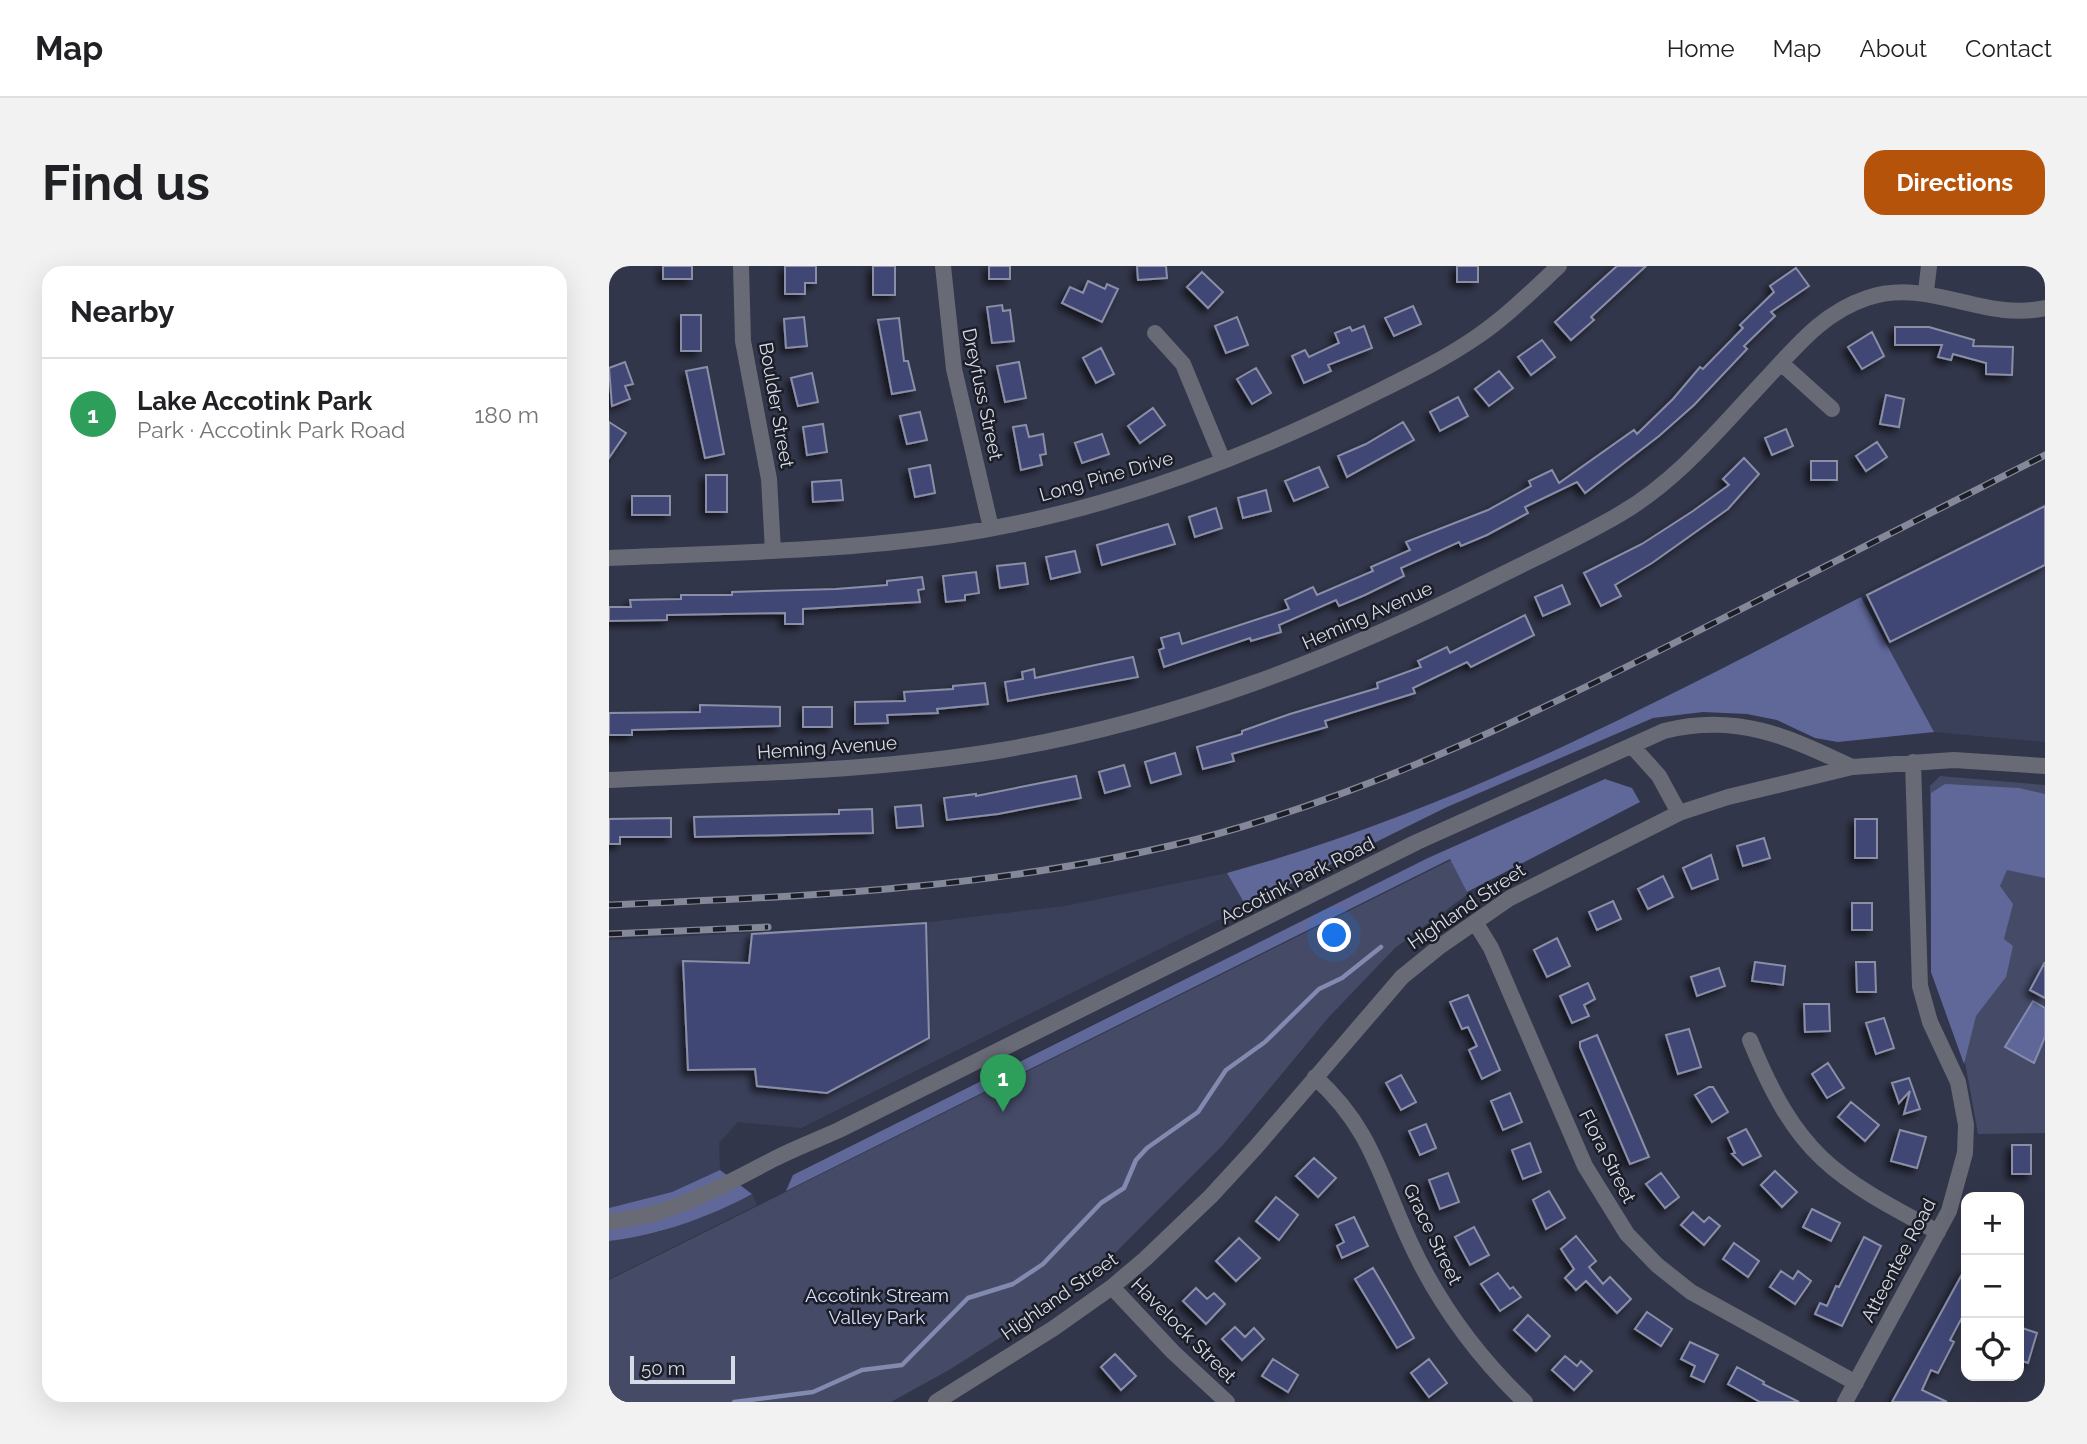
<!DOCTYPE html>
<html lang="en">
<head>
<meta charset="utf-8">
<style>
	body { margin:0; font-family:Raleway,sans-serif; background:#f2f2f2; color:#202124 }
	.controls { position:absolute; right:21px; bottom:21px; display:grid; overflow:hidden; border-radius:14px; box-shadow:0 7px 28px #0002 }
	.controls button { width:63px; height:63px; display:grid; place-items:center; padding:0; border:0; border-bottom:2px solid #e0e0e0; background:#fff; color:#202124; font:35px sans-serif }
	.scale { position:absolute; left:21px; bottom:18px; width:105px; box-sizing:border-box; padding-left:7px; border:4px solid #d7dae7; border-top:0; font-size:19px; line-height:24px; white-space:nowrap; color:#d7dae7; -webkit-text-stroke:5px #1c1e27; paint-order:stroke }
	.you { position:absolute; left:726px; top:670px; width:24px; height:24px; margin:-18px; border:5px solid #fff; border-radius:50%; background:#1a73e8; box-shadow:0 0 0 10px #1a73e833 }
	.badge { display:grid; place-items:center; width:46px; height:46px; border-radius:50%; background:#b45309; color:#fff; font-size:23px; font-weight:700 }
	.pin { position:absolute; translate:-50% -58px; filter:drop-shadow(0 2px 4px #0008) }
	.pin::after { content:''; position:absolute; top:37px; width:24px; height:21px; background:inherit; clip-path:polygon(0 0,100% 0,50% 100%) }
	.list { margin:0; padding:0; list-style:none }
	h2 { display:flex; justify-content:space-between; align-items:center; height:91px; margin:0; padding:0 28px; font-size:30px }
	h2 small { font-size:23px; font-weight:400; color:#757577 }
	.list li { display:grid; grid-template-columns:46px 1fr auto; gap:21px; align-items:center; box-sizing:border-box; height:112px; padding:0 28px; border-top:2px solid #e0e0e0 }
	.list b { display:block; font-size:26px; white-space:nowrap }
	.list p { margin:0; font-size:23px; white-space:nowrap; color:#757577 }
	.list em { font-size:23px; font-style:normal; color:#757577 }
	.icon { flex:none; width:38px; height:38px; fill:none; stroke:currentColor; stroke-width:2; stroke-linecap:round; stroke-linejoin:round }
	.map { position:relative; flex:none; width:1436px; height:1136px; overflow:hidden; border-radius:21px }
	header { display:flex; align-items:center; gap:42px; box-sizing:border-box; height:98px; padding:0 35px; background:#fff; border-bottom:2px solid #e0e0e0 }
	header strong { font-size:33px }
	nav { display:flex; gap:38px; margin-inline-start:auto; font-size:24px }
	.intro { display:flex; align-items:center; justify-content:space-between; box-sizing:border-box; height:168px; padding:0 42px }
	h1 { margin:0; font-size:49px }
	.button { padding:18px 32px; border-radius:21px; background:#b45309; color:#fff; font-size:24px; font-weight:700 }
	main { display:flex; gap:42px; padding:0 42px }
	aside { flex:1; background:#fff; border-radius:21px; box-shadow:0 7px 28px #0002 }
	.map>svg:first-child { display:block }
	.built { fill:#3b405a }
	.green { fill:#454a66 }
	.forest { fill:#60689a }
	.water { fill:#5f6798; stroke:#838ab0; stroke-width:2 }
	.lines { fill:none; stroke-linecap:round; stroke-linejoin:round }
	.stream { stroke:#838ab0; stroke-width:4.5 }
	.building { fill:#404675; stroke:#8a8fa7; stroke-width:2; filter:url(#shadow) }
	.street { stroke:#686b75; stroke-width:16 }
	.rail-casing { stroke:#848898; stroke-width:7 }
	.rail { stroke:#1c1e27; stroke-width:4.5; stroke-dasharray:13; stroke-linecap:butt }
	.labels { text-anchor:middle; stroke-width:5; stroke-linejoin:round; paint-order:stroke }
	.street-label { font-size:19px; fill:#d7dae7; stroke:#1c1e27 }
	.park-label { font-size:19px; fill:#d8defd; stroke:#1c1e27 }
</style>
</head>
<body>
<header>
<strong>Map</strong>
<nav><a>Home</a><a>Map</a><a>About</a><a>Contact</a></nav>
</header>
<div class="intro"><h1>Find us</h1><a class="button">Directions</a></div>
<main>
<aside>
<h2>Nearby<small></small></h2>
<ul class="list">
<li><span class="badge" style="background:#2e9e5b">1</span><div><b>Lake Accotink Park</b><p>Park · Accotink Park Road</p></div><em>180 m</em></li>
</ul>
</aside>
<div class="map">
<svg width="1436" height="1136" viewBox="0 0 1436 1136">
	<defs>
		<filter id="shadow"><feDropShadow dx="-4.5" dy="4.5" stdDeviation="3.5" flood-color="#0009"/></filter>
	</defs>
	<rect width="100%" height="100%" fill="#32364a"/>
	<path class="built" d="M1436,237V476L1325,466L1252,331Z
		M618,607L637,640L192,862L129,856L110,877L111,904L63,926L0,942V674L296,659L456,640Z
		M143,928L148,939L0,1013V975L49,966L82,955Z"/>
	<path class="green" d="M1331,510L1436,519V867L1369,868L1356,796L1322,706L1321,520Z
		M842,594L859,628L786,682L719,752L614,879L500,993L441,1040L340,1104L282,1136H0V1014Z"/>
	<path class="forest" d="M1252,331L1325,466L1229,476L1206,472L1168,454L1138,448L1094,446L1044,452L838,541L637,640L618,607C846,545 1043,438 1252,331Z
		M996,513L1023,522L1031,536L858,626L841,593L177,925L184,909L819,592Z
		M1336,518L1410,522L1436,528V612L1398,604L1391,620L1404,638L1395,673L1404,680L1397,711L1367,750L1355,798L1322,706V527Z
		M111,904L143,928C98,952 50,969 0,975V942L63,926Z"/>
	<path class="water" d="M1424,735L1436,742V771L1425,797L1396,781Z"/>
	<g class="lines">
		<path class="stream" d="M125,1136L204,1126L253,1104L293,1099L359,1032L404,1018L434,998L492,937L515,922L527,894L538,882L589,846L617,804L656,776L710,723L733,712L772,681"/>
	</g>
	<path class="building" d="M54,0H83V13H54Z
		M176,0H207V17H196V28H176Z
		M264,0H286V29H264Z
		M380,0H401V13H380Z
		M528,0H557L558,12L529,14Z
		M848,0H869V16H848Z
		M1008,0H1037L982,51L985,54L962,74L946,56Z
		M1187,2L1200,20L1162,46L1166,50L1135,80L1138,83L1085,139L1050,170L976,227L968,216L916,241L919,247L878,269L852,280L850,276L792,302L795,310L756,329L730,340L727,334L670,359L672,366L642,375L641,372L555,401L550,384L555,382L552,372L570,367L573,378L680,343L676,334L704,321L708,329L764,305L762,301L801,284L797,276L879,244L922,220L920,215L943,204L950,217L1025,164L1028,168L1064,133L1091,101L1094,103L1134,62L1131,59L1165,26L1161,20Z
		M593,6L614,26L599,42L578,21Z
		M479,15L496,23L498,18L509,23L493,56L453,37L461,21L474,27Z
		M393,39L394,45L401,44L405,75L383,77L378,41Z
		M804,40L812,58L785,70L776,52Z
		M72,49H92V85H72Z
		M195,51L198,80L177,82L175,53Z
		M628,51L639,79L617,87L606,60Z
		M290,52L295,95H299L306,124L283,128L269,54Z
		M755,60L763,82L719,99L722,105L695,117L683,90L696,84L700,91L730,77L726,67L741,61L743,65Z
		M1286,61H1320L1365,74L1364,80L1404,81L1403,109L1377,108V97L1344,88L1342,94L1329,91L1333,79H1286Z
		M1263,66L1275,90L1253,103L1239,81Z
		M933,74L946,91L922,109L909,91Z
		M492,82L505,108L487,117L474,92Z
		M16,96L24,118L16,120L21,133L3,140L0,102Z
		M410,96L417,132L396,136L388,100Z
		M98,101L115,188L96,192L77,105Z
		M647,102L662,127L643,138L628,113Z
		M890,105L904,122L880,140L866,123Z
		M203,107L209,136L189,140L182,112Z
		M1277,129L1295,133L1290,161L1271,158Z
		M849,131L859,150L831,165L821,146Z
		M544,142L556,159L531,177L519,160Z
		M311,146L318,174L298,178L291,150Z
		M0,156L17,167L0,192Z
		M794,156L805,174L738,211L729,190L757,178Z
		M214,158L218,186L198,189L194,161Z
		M417,159L420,171L434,168L437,188L431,189L433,199L412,204L404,161Z
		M1177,163L1184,180L1163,189L1156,172Z
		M493,168L500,188L473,197L466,177Z
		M1268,176L1278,191L1257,205L1247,190Z
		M1135,192L1150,208L1119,243L1043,297L1006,319L1012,330L992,340L975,307L1033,278L1084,245L1120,219L1114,213Z
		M1202,195H1228V214H1202Z
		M321,199L326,227L306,231L300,203Z
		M710,201L719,221L685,235L676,215Z
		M97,209H118V246H97Z
		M232,214L234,234L204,236L203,216Z
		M657,224L662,245L634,252L629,232Z
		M23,230H61V249H23Z
		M1436,240V299L1281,376L1258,329Z
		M607,242L613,262L586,271L580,251Z
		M559,258L566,278L493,299L488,279Z
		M466,285L471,306L442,313L437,291Z
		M416,297L419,318L391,322L388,300Z
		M367,306L370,327L356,329V334L337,336L334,310Z
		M313,311L315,323L309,324L311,336L194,343V358H176V347L58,349V354L0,355V341H22L21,334L72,333V329H123V326L227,323L278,319V315Z
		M953,319L961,338L934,350L926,331Z
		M916,349L925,369L862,401L858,396L804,422L806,427L716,455L718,461L623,488L625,495L594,503L588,481L633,468V465L681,448L769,422L768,417L812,401L809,395L838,381L841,387Z
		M524,391L529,411L399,435L396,416L414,413L413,406L425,403L426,412Z
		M376,417L379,438L328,443L329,447L278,449L279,457L246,458V436L296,435L295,426L344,423V420Z
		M91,439L171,441V460L23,464V469H0V447L91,446Z
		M194,441H223V461H194Z
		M566,487L572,508L542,517L536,496Z
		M515,499L521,520L496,527L490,506Z
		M467,510L472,532L389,548L338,554L335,532L367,528V530Z
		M312,539L314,560L288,562L286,541Z
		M263,543L264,567L86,571L85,551L230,548V544Z
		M62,552V571H11V578H0V553Z
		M1246,553H1268V592H1246Z
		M1155,572L1161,592L1134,600L1128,580Z
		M1102,589L1109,613L1083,623L1074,602Z
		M1054,610L1064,631L1039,643L1029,623Z
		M1004,635L1012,653L988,664L980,646Z
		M1243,637H1263V664H1243Z
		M317,657L320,772L218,827L148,820L146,803L79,804L74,695L140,697L143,668Z
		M948,672L961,700L938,711L925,684Z
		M1146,696L1176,700L1174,719L1143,715Z
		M1247,696H1266L1267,726H1248Z
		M1436,696V732L1421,724Z
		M1110,702L1116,720L1088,730L1082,711Z
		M979,717L986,733L975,739L980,750L963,757L951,730Z
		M859,729L891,804L873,813L860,784L868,780L859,761L853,763L841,736Z
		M1195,738H1220L1221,765L1196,766Z
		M1275,752L1285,782L1267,788L1257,757Z
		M1080,763L1092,801L1069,808L1057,769Z
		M988,769L1040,891L1021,898L971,781V776Z
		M1219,797L1235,822L1218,832L1203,808Z
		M792,809L807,836L792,844L777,817Z
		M1300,812L1311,843L1295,848L1301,825L1290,837L1283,817Z
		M1100,821H1104L1119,846L1103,856L1086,829Z
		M901,827L913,856L894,864L882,835Z
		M1242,836L1270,859L1256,875L1229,851Z
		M817,858L827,882L811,889L800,865Z
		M1137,863L1152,890L1134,899L1123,888L1126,887L1119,872Z
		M1291,864L1317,871L1308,902L1282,895Z
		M921,877L932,906L914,913L903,884Z
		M1403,879H1422V908H1403Z
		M705,892L727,912L709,931L687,910Z
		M1166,905L1188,926L1173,941L1152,919Z
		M839,907L850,936L831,943L820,914Z
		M1052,907L1070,931L1056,942L1037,918Z
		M940,925L956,952L937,963L924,934Z
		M667,931L689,949L670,974L647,955Z
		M1203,943L1231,957L1222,975L1194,961Z
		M1084,946L1095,956L1100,951L1111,960L1095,979L1072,959Z
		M745,951L759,980L733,992L728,980L735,976L727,959Z
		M865,961L880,989L861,999L846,971Z
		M967,970L987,995L980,1001L994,1018L1001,1011L1022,1033L1008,1047L977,1015L967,1024L956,1012L965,1003L952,983Z
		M1255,971L1272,980L1233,1060L1206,1048L1211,1037L1218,1040L1227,1020L1230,1021Z
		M630,972L651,992L627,1015L607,995Z
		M1125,977L1150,995L1139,1011L1114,993Z
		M1357,1001V1044L1341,1074L1345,1076L1329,1107L1322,1104L1313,1124L1338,1136H1283Z
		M764,1002L805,1072L788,1082L746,1013Z
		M1172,1005L1184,1013L1189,1005L1202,1015L1186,1038L1161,1021Z
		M889,1007L901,1023L904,1021L912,1031L891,1045L872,1018Z
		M587,1022L598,1033L605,1027L616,1038L597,1058L574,1035Z
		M1038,1046L1063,1063L1052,1080L1026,1063Z
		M919,1049L941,1070L927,1085L905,1064Z
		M626,1061L636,1071L645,1062L655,1073L633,1094L613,1073Z
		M1410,1061L1428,1067L1419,1097L1410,1094Z
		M1081,1076L1109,1089L1095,1116L1082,1110L1086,1100L1072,1093Z
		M506,1088L527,1110L512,1124L492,1101Z
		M956,1090L968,1100L972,1095L983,1105L965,1124L943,1104Z
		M664,1093L689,1109L679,1126L653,1110Z
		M820,1093L838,1117L820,1131L802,1107Z
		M1128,1101L1155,1116L1154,1118L1190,1136H1151L1119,1118Z"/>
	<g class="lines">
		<path class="street" d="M132,0L134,75L160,213L164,285
			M334,0L345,103L382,262
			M1317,25L1320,0
			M546,67L574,98L614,195
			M1172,97L1223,143
			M0,292C115,287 230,285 343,269C487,248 625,197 754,133C792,114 831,96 866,72C896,52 923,25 950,0
			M1023,480L1050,510L1070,547
			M0,514C131,507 264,506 394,484C568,454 727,392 884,313C926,292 970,272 1011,248C1068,215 1111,162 1155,115C1187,81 1213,47 1258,32C1320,11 1374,56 1436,42
			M866,656L882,682L976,900L1018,968L1048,999L1082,1026L1247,1117
			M1141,774C1188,889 1222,909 1329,966
			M706,811C763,863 770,909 801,976C829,1037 868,1090 916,1136
			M0,956C62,950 111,921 165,893C186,882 208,874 230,864L808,576L1055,465C1128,447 1178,470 1243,501
			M503,1021L564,1086L618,1136
			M327,1136L445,1062L503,1021L536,993L602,930L647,881L793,711L830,681L901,632L1070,547L1119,531L1243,501L1345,494L1436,500
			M1236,1136L1340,945L1356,887L1357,859L1349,816L1321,756L1311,720L1304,496"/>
		<g class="rail-casing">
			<path id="rail" d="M0,639C205,630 408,622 608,568C777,521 931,445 1087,366C1204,307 1320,248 1436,189
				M0,668L159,661"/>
		</g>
		<use href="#rail" class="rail"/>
	</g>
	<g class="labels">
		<g class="street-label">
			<text transform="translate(374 128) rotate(78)" y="7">Dreyfuss Street</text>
			<text transform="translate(168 139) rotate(80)" y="7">Boulder Street</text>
			<text transform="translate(497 210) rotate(-16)" y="7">Long Pine Drive</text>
			<text transform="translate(758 349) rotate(-24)" y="7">Heming Avenue</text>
			<text transform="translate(218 481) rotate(-4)" y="7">Heming Avenue</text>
			<text transform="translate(688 614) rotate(-27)" y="7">Accotink Park Road</text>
			<text transform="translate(857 640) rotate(-34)" y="7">Highland Street</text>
			<text transform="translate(999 890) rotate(63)" y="7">Flora Street</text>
			<text transform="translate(824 968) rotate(64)" y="7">Grace Street</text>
			<text transform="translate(1289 994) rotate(-62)" y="7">Atteentee Road</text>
			<text transform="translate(450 1030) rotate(-35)" y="7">Highland Street</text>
			<text transform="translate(575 1064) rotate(45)" y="7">Havelock Street</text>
		</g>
		<g class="park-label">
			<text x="268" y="1036">Accotink Stream<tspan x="268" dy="22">Valley Park</tspan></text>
		</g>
	</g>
</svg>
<div class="controls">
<button>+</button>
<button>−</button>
<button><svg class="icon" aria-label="locate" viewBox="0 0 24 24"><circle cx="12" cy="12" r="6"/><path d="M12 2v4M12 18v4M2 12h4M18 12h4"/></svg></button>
</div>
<div class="scale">50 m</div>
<div class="you"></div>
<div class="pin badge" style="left:394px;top:846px;background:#2e9e5b">1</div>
</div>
</main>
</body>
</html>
